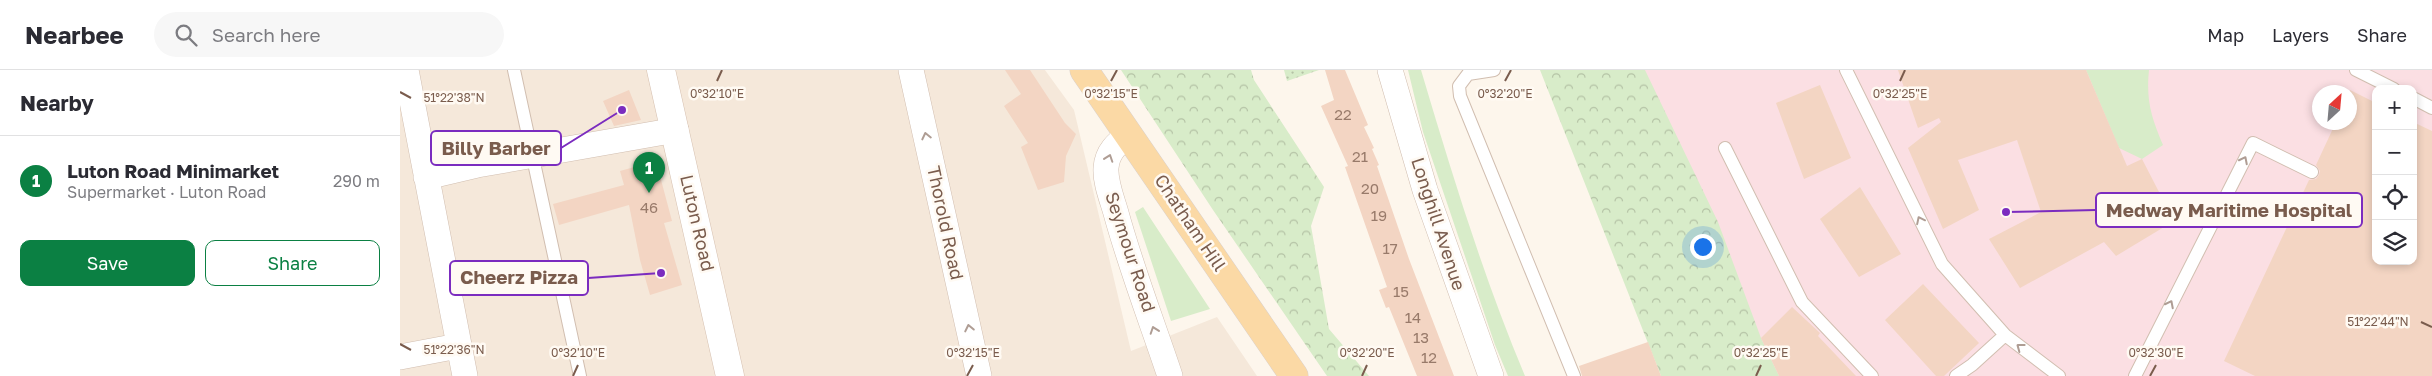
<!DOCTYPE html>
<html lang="en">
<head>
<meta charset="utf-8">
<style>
	body { margin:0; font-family:"Golos Text",sans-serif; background:#f7f7f7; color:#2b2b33 }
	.controls { position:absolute; right:15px; top:15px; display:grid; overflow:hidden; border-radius:10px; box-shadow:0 2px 8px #0003 }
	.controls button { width:45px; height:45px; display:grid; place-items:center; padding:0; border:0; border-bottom:1px solid #e1e1e2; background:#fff; color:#2b2b33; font:25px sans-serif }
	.compass { position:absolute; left:1912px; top:15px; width:45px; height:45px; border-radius:50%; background:#fff; box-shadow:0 2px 8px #0003; rotate:26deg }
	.you { position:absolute; left:1302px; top:176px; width:18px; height:18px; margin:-12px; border:4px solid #fff; border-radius:50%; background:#1a73e8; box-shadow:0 0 0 8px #1a73e833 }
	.badge { display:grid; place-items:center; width:32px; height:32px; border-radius:50%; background:#0b8043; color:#fff; font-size:16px; font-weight:700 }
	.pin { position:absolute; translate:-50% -41px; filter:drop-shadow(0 1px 2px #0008) }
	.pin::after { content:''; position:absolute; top:26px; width:18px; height:15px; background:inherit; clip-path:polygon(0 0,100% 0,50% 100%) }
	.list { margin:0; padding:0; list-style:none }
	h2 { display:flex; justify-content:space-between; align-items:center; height:65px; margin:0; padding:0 20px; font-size:21px }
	h2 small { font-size:16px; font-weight:400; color:#7c7c81 }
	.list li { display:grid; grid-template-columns:32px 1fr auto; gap:15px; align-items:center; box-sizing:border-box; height:90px; padding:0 20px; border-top:1px solid #e1e1e2 }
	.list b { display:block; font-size:19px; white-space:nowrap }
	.list p { margin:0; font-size:16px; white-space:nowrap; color:#7c7c81 }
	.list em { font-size:16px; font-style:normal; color:#7c7c81 }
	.actions { display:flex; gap:10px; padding:15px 20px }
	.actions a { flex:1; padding:11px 0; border:1px solid #0b8043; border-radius:10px; text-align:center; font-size:18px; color:#0b8043 }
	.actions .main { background:#0b8043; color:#fff }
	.icon { flex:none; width:28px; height:28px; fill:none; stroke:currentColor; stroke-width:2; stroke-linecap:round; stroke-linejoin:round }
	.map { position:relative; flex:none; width:2032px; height:306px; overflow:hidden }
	header { display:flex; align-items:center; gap:30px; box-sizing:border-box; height:70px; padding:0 25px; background:#fff; border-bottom:1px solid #e1e1e2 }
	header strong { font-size:24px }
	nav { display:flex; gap:28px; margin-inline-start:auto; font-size:18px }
	.search { width:350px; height:45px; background:#f7f7f7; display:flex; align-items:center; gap:12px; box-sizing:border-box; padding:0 18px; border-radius:28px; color:#7c7c81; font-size:19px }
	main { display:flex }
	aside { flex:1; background:#fff }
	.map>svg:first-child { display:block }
	.residential { fill:#f5e8da }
	.medical { fill:#fbdfe3; fill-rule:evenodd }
	.grass { fill:#d8ecc9 }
	.forest { fill:url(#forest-crowns) }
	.garden { fill:url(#garden-dots) }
	.building { fill:#f3d5c3 }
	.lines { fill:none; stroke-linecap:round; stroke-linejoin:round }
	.lane-casing { stroke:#d1beb0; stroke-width:14 }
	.street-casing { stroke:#d1beb0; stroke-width:26 }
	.secondary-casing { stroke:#d6c0b0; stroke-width:29 }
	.primary-casing { stroke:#dad1cd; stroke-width:29 }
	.lane { stroke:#fff; stroke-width:12 }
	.street { stroke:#fff; stroke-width:25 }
	.secondary { stroke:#fff; stroke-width:28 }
	.primary { stroke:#fbd9a5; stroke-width:28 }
	.oneway { stroke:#af9d94 }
	.ticks { fill:none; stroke:#7a5c4d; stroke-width:2 }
	.labels { text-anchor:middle; stroke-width:5; stroke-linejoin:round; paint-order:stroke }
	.number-label { font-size:15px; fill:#987a6a }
	.street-label { font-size:18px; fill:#7a5c4d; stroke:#fffaf3 }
	.ticks-label { font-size:12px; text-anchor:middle; fill:#7a5c4d; stroke:#fffaf3; stroke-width:5; stroke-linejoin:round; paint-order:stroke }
	.leader { fill:none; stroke:#7b2cbf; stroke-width:2 }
	.callout-dot { fill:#7b2cbf; stroke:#fffaf3; stroke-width:2 }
	.callout { fill:#fffaf3; stroke:#7b2cbf; stroke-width:2 }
	.callout-label { font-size:19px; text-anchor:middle; font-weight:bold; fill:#7a5c4d }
</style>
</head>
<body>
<header>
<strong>Nearbee</strong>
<div class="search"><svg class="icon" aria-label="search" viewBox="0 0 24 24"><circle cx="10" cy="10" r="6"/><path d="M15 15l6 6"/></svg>Search here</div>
<nav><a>Map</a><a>Layers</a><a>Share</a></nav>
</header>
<main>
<aside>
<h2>Nearby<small></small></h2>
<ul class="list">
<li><span class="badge">1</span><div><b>Luton Road Minimarket</b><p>Supermarket · Luton Road</p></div><em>290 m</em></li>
</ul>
<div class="actions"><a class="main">Save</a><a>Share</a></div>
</aside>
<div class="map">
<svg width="2032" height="306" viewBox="0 0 2032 306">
	<defs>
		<pattern id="forest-crowns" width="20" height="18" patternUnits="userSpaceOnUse" patternTransform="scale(1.25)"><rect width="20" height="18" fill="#d8ecc9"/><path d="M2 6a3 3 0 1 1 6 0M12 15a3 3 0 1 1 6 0" fill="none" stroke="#b4c2a5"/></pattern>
		<pattern id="garden-dots" width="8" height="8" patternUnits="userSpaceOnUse" patternTransform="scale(1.25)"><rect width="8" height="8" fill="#d8ecc9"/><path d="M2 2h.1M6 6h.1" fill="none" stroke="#b4c2a5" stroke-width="1.8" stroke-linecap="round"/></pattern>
	</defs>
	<rect width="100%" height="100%" fill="#fdf6ec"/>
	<path class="residential" d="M0,0H645L674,40L731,281L817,247L857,306H0Z"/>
	<path class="medical" d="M1171,0H2032V306H1309ZM1976,19H2013V191H1976ZM1920,22H1950V52H1920Z"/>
	<path class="grass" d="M1008,0H1021C1052,104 1083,206 1125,306H1108L1095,275L1023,62Z
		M1686,0H1749C1746,30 1751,47 1763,75L1742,89L1719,78Z
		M743,137L810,239L771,251L735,142Z"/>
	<path class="forest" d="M721,0H851L854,10L924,117L911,156L929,259L969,306H927L813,140Z
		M1140,0H1245L1318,152L1361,268L1379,306H1261Z"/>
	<path class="garden" d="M884,0H919L887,11Z"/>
	<path class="building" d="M605,0H630L665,53L676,64L666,86L664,112L638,120L621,77L628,73L604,36L621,24Z
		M925,0H945L968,55L964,57L974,78L972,79L979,95L977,96L1009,189L1054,306H1017L989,237L986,238L979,220L987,217L945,97L948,96L921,36L934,30Z
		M1498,0H1686L1727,96L1742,89L1774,151L1716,186L1704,172L1620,218L1589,169L1641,142L1617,70L1558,90L1579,140L1543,159L1508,78L1541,52L1539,48L1518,58Z
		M1420,15L1451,88L1404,109L1376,33Z
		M229,20L241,50L214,56L203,31Z
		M1950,20L1976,33V191H2013V52L2032,61V306H1855L1824,291L1909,110L1916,109L1919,105L1920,101L1916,95L1936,52H1950Z
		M256,91L272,151L264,153L282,215L250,225L240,190L229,135L159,155L153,134L224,115L220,101Z
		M1460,117L1501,184L1459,207L1420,149Z
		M1523,214L1579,273L1544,306H1536L1485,250Z
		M1392,237L1420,263L1418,266L1456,306H1379L1361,268Z
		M1248,272L1261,306H1182L1179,296Z"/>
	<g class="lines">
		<g class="lane-casing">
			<path id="lane" d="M114,0L180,306
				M1094,0L1068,4L1059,16L1060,26L1174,306
				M1446,0L1542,194L1605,265L1659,306
				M1956,0L1994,19
				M2013,28L2032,38
				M1325,78L1402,232L1472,306
				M1556,306L1572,295L1605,265
				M1735,306L1853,73L1912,102"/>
		</g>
		<g class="street-casing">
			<path id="street" d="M6,0L65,306
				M511,0L579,306
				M990,0L1025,120L1091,306
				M729,65C717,73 707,82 706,98C705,112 712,129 716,143C731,198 752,252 770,306
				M26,107L77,95L276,60
				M0,287L58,276"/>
		</g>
		<g class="secondary-casing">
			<path id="secondary" d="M261,0L330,306"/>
		</g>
		<g class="primary-casing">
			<path id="primary" d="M684,0L894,306"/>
		</g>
		<use href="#lane" class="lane"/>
		<use href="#street" class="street"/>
		<use href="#secondary" class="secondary"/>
		<use href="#primary" class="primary"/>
	</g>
	<defs><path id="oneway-chevron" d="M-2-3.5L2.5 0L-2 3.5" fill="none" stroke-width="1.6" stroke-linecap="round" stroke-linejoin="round" transform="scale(1.25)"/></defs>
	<g class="oneway">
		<use href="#oneway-chevron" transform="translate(526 66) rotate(-103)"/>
		<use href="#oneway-chevron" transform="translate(709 88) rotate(-71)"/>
		<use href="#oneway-chevron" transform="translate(1844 90) rotate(-63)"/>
		<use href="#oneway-chevron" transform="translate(1520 150) rotate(-116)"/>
		<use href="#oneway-chevron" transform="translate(1770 234) rotate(-63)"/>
		<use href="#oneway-chevron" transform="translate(569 258) rotate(-102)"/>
		<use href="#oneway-chevron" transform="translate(754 260) rotate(-109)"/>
		<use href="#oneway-chevron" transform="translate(1620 277) rotate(-143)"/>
	</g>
	<path class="ticks" d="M317,11L322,0M711,11L717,0M1105,11L1111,0M1500,11L1505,0M0,22L11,28M2021,252L2032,257M0,274L11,280M173,306L178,295M567,306L573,295M962,306L967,295M1356,306L1361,295M1750,306L1756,295"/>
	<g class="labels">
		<g class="number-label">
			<text x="943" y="50">22</text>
			<text x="960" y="92">21</text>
			<text x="970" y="124">20</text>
			<text x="249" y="143">46</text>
			<text x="979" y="151">19</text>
			<text x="990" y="184">17</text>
			<text x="1001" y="227">15</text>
			<text x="1013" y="253">14</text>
			<text x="1021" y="273">13</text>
			<text x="1029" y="293">12</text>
		</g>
		<g class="street-label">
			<text transform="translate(297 153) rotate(77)" y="6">Luton Road</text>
			<text transform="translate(545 153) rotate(78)" y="6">Thorold Road</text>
			<text transform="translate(790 153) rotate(56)" y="6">Chatham Hill</text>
			<text transform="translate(1038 154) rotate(72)" y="6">Longhill Avenue</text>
			<text transform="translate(730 182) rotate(72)" y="6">Seymour Road</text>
		</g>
	</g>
	<g class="ticks-label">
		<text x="317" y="28">0°32'10"E</text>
		<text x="711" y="28">0°32'15"E</text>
		<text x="1105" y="28">0°32'20"E</text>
		<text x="1500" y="28">0°32'25"E</text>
		<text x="54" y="32">51°22'38"N</text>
		<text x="1978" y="256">51°22'44"N</text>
		<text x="54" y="284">51°22'36"N</text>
		<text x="178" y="287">0°32'10"E</text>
		<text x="573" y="287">0°32'15"E</text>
		<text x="967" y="287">0°32'20"E</text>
		<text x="1361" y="287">0°32'25"E</text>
		<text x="1756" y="287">0°32'30"E</text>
	</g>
	<path class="leader" d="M222 40L161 78M1606 142L1696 140M261 203L188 208"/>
	<g class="callout-dot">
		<circle cx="222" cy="40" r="5"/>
		<circle cx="1606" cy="142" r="5"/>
		<circle cx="261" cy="203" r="5"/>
	</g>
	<g class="callout">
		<rect x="31" y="61" width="130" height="34" rx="5"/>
		<rect x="1696" y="123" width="266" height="34" rx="5"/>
		<rect x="50" y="191" width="138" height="34" rx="5"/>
	</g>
	<g class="callout-label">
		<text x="96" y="85">Billy Barber</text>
		<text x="1829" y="147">Medway Maritime Hospital</text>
		<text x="119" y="214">Cheerz Pizza</text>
	</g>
</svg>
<div class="controls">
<button>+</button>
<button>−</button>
<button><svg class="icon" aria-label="locate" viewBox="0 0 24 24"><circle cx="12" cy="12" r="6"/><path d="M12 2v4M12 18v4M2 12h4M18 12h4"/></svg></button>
<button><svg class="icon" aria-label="layers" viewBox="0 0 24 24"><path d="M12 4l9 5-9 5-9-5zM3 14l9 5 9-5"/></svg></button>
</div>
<svg class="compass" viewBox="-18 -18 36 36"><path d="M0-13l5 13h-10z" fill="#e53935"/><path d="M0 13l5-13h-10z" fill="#7c7c81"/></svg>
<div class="you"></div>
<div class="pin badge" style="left:249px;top:123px">1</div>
</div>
</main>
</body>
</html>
